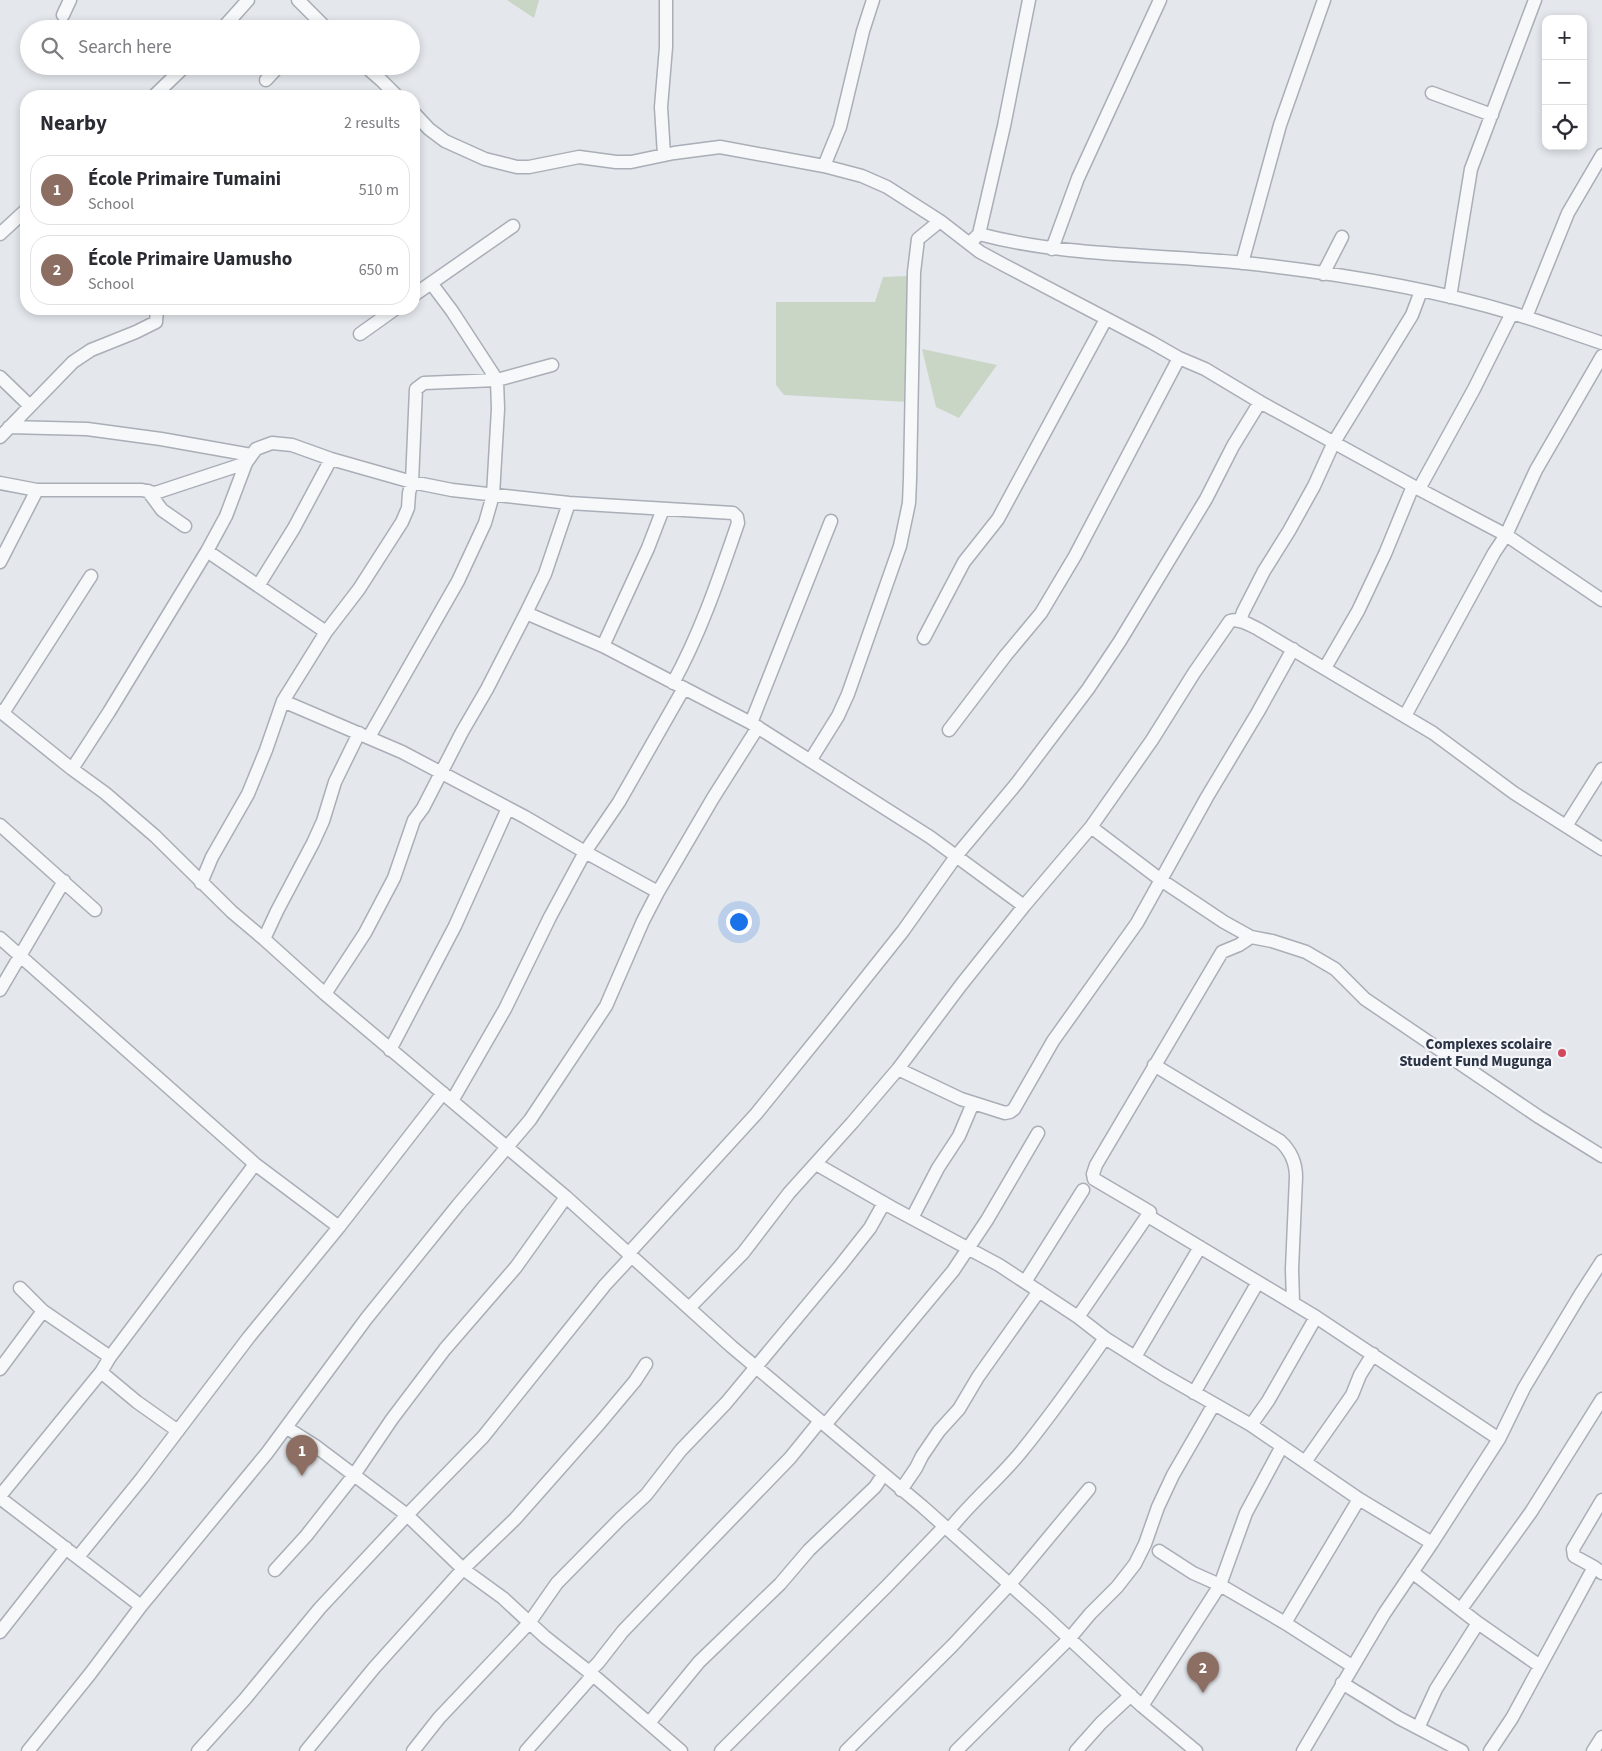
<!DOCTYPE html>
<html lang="en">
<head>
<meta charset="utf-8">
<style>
	body { margin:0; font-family:"Source Sans 3",sans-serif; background:#f7f7f7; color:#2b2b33 }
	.controls { position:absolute; right:15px; top:15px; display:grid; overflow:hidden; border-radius:10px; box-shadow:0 2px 8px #0003 }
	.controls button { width:45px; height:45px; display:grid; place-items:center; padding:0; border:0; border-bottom:1px solid #e1e1e2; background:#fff; color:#2b2b33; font:25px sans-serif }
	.you { position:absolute; left:738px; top:921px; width:18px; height:18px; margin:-12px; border:4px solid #fff; border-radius:50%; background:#1a73e8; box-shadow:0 0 0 8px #1a73e833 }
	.badge { display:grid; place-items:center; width:32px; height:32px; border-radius:50%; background:#1a73e8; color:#fff; font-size:16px; font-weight:700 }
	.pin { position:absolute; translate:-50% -41px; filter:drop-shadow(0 1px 2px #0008) }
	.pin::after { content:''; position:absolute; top:26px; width:18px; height:15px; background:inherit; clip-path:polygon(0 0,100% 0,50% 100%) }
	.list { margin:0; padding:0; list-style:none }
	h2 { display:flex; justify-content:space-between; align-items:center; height:65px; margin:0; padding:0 20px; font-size:21px }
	h2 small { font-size:16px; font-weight:400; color:#7c7c81 }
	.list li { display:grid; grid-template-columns:32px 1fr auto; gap:15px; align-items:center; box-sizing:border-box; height:70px; margin:0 10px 10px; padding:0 10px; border:1px solid #e1e1e2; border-radius:20px }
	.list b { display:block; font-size:19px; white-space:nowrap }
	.list p { margin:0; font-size:16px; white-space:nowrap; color:#7c7c81 }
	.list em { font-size:16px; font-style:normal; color:#7c7c81 }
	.icon { flex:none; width:28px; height:28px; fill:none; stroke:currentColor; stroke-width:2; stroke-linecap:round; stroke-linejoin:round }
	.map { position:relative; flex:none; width:1602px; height:1751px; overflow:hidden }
	.search { position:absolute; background:#fff; box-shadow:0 2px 8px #0003; left:20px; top:20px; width:400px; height:55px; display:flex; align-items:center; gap:12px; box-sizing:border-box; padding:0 18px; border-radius:28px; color:#7c7c81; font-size:19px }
	.panel { position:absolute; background:#fff; box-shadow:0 2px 8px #0003; left:20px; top:90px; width:400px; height:225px; border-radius:20px }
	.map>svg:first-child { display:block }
	.green { fill:#c9d6c5 }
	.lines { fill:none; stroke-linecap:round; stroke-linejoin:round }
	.minor-casing { stroke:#a9aeb7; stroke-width:15 }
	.minor { stroke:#f7f8fa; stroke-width:12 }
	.poi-dot { fill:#d1495b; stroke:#f4f6f9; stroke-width:2 }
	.labels { text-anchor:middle; stroke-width:4.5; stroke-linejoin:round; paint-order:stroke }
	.poi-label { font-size:15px; font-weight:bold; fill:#2b3445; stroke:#f4f6f9; text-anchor:end }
</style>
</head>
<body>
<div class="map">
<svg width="1602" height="1751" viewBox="0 0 1602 1751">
	<rect width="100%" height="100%" fill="#e4e7ec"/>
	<path class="green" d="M507,0H539L534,18Z
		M910,276L908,402L784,395L776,385V302H875L883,277Z
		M922,349L997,365L959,418L936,407Z"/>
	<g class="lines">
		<g class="minor-casing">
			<path id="minor" d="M298,0L327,29
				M63,15L70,0
				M222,29L248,0
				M365,66L381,80L397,96
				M266,80L279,66
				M1432,93L1492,115
				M154,96L185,66
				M414,113L429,129L445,141L485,159L517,167H529L579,157L616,162H631L674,153L720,147L824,166L862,176L887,187L940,221L980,252L1004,265L1151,342L1179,358L1205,369L1260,402L1413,486L1506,535L1602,600
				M664,155L661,107L666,47V0
				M824,166L840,127L863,31L873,0
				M0,234L26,210
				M979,234L1004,126L1029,0
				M970,243L979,234C1066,257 1156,254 1245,263C1335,273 1426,287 1512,313C1542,322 1572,333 1602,343
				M1052,249L1078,178L1160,0
				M1242,263L1280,125L1324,0
				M1323,274L1342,237
				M414,295L513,226
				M1450,297L1471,169L1535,0
				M1526,317L1568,213L1602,155
				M360,334L395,309
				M0,377L30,406
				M9,427L87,429L161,439L251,455
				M0,437L73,362L91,350L136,332L156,322L157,309
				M0,483L37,490H142L155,493L246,463
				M1419,489L1474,389L1512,313
				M148,491L162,510L185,526
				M207,551L326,632
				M0,562L37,490
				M258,586L294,528L331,459
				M526,613L603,646L751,723L930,837L1024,906
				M1240,621L1243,612L1264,571L1289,531L1314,486L1334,442L1412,315L1421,291
				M924,638L964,562L998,519L1106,319
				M603,646L648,548L663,509
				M1325,668L1358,611L1385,554L1413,486
				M283,701L402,752L525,817L585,852L658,892
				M0,711L72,769L105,793L155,836L232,912L264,939L325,994L566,1197L732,1347L923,1507L1043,1614L1142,1706L1196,1751
				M3,713L91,576
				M1405,716L1494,553L1506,535L1536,470L1602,356
				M751,723L831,521
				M949,730L1006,655L1041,613L1075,556L1179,358
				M369,737L458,581L485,523L493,495L498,409L497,380L452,311L431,283
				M810,761L838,716L848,694L900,546L909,503L910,479L914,272L918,239L940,221
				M72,769L109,712L207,551L226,516L246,463L256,449L272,443L292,445L331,459L412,482L452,490L569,503L733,513L737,517L738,523C719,578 701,632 673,683
				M0,825L95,910
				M1566,826L1602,769
				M1091,827L1152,740L1194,673L1230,621C1239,618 1250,625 1258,629L1433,733L1514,793L1602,849
				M201,883L212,857L248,794L266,750L283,701L326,632L359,589L402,522L408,508L409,493L412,482L416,389L424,383L497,380L552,365
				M0,938L255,1164L339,1227
				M264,939L277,911L313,843L323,821L335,782L359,733
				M0,990L64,881
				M325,994L365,933L394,878L414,820L423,808L462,732L487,689L526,613L545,574L569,503
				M390,1050L455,926L508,808
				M1154,1065L1280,1141C1291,1151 1296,1163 1296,1177L1292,1269L1293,1302
				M898,1069L961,1099L1005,1113L1010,1112L1014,1109L1053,1041L1137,923L1207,797L1258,712L1293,649
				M452,1101L505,1009L550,917L585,852L619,802L684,688
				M816,1164L891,1207L999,1265L1078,1317L1105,1338L1162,1374L1251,1425L1359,1499L1432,1543
				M1148,1216L1316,1317L1499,1439
				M912,1218L938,1168L959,1136L973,1103
				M628,1254L756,1114L829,1024L903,931L957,855L1017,783L1088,689L1120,641L1206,499L1233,446L1260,402
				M1025,1282L1083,1190
				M20,1288L43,1311L110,1357
				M689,1308L743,1253L789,1193L852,1123L898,1069L961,985L1024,906L1091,827L1161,880L1224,922L1251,937L1272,941L1306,952L1335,969L1365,999L1539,1117L1602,1156
				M1078,1317L1150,1212L1094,1179L1093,1174L1096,1165L1222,952L1239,945L1251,937
				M1135,1357L1200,1247
				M0,1369L43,1311
				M101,1372L137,1402L178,1431
				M1194,1393L1258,1282
				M825,1425L953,1271L987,1220L1038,1133
				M1251,1425L1268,1401L1316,1317
				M287,1428L314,1445L407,1515L463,1569L503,1598L545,1637L593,1675L681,1751
				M1305,1462L1352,1395L1360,1375L1373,1354
				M901,1490L916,1468L922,1456L939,1431L959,1409L978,1377L1039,1291
				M0,1496L101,1372L110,1357L255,1164
				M0,1498L141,1606
				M949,1530C971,1502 999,1479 1021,1452C1051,1415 1078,1377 1105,1338
				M1159,1551L1193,1573L1220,1585L1285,1623L1352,1666
				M78,1557L142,1478L249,1337L339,1227L443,1093
				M1594,1567L1574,1556L1573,1549L1602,1500
				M275,1570L306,1536L354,1475L392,1419L445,1349L516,1267L566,1197
				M1412,1572L1478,1623L1540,1666
				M1461,1609L1531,1512L1602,1399
				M1285,1623L1359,1499
				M0,1632L66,1548
				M589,1672L598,1663L623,1631L790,1458L820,1421
				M1342,1683L1399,1718L1462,1751
				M1142,1706L1220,1585L1246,1513L1282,1446
				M649,1723L699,1662L780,1584L809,1550L875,1487L883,1475
				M1418,1728L1436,1689L1478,1623
				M28,1751L90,1674L141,1606L267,1453L366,1319L458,1205L530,1120L606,1006L643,921L658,892L713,798L758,727
				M198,1751L245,1699L320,1608L407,1515L483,1437L605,1285L631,1257
				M306,1751L374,1668L463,1569L515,1519L599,1424L635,1381L646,1364
				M413,1751L439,1718L529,1623L557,1583L620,1519L646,1495L681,1450L726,1403L840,1266L870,1228L884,1203
				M526,1751L593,1675
				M721,1751L886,1587L945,1526
				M846,1751L952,1646L1010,1584L1089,1489
				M956,1751L1070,1638L1090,1614L1117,1587L1135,1564L1145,1544L1158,1507L1173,1475L1214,1404
				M1076,1751L1101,1723L1131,1695
				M1303,1751L1384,1614L1432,1543L1499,1439L1524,1388L1580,1295L1602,1261
				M1490,1751L1512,1718L1594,1567L1602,1573
				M1593,1751L1602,1737"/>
		</g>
		<use href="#minor" class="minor"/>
	</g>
	<circle class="poi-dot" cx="1562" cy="1053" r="5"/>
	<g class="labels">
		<g class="poi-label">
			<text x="1552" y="1049">Complexes scolaire<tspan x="1552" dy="17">Student Fund Mugunga</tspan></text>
		</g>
	</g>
</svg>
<div class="controls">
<button>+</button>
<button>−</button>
<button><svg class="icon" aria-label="locate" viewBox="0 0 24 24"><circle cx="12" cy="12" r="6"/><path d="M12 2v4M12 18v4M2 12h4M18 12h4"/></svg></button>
</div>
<div class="you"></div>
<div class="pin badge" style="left:302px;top:1476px;background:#8d6e63">1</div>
<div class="pin badge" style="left:1203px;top:1693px;background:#8d6e63">2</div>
<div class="search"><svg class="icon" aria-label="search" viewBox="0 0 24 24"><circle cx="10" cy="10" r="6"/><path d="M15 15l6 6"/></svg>Search here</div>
<section class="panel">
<h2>Nearby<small>2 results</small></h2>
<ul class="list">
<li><span class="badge" style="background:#8d6e63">1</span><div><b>École Primaire Tumaini</b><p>School</p></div><em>510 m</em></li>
<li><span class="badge" style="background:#8d6e63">2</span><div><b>École Primaire Uamusho</b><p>School</p></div><em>650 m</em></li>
</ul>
</section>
</div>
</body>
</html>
